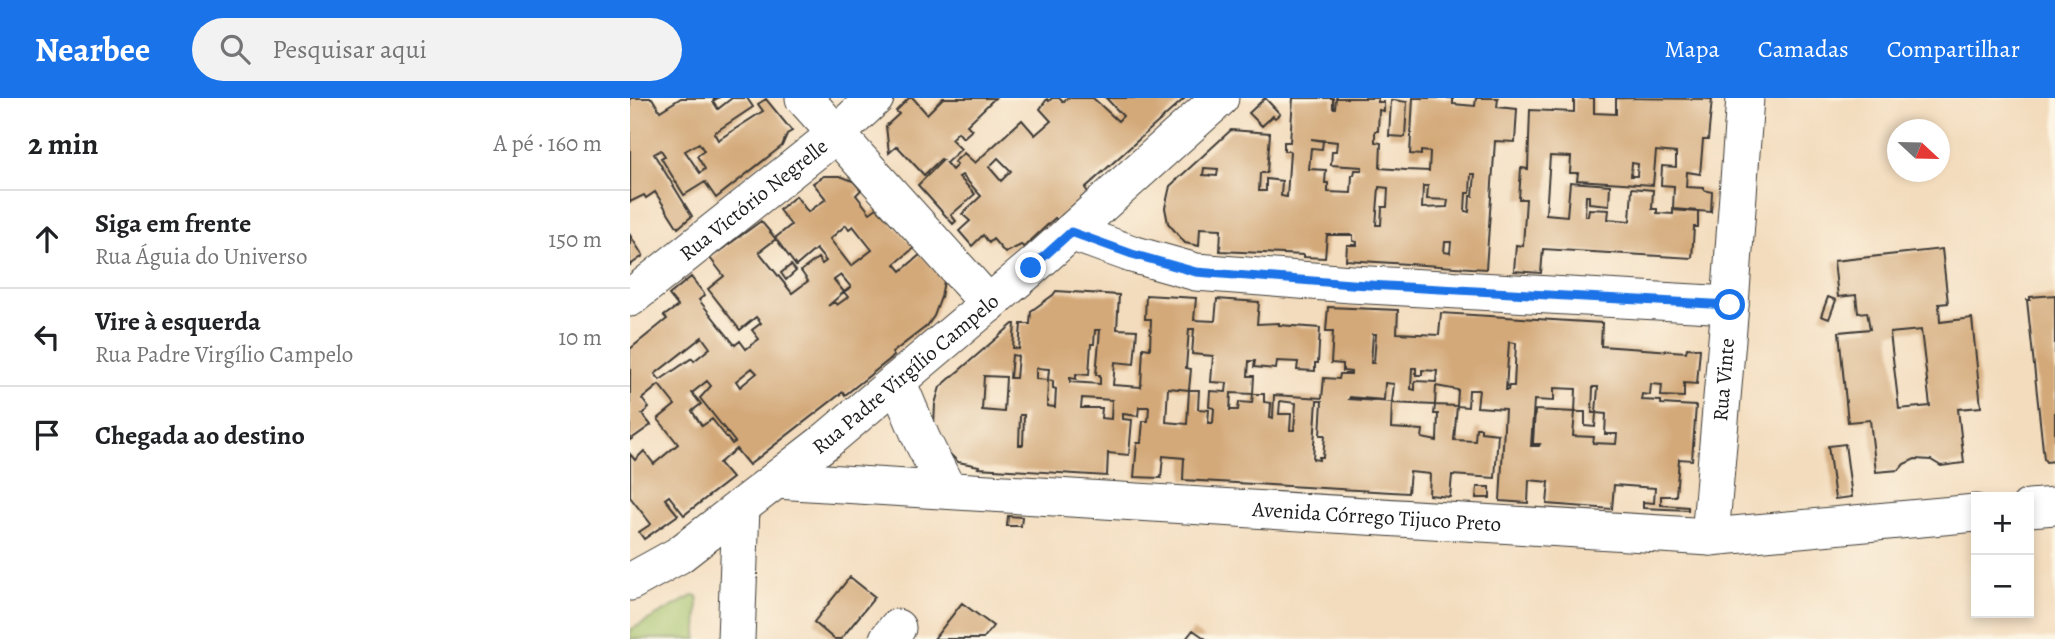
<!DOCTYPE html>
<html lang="pt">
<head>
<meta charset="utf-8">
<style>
	body { margin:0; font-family:Alegreya,serif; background:#f2f2f2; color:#202124 }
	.controls { position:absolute; right:21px; bottom:21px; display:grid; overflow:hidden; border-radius:0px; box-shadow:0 4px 10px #0003 }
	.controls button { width:63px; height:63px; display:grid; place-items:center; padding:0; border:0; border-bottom:2px solid #e0e0e0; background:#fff; color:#202124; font:35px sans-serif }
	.compass { position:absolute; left:1257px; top:21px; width:63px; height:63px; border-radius:50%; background:#fff; box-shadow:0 4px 10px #0003; rotate:112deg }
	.stop { position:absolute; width:21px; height:21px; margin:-16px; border:5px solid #1a73e8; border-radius:50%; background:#fff }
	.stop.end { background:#1a73e8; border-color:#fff; box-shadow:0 2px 7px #0008 }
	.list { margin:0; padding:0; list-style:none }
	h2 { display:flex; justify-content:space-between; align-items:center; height:91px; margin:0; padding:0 28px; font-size:30px }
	h2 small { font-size:23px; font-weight:400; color:#757577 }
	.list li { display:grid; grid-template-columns:46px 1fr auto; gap:21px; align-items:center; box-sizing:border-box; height:98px; padding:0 28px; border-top:2px solid #e0e0e0 }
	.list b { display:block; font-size:26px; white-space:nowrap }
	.list p { margin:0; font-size:23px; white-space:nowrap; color:#757577 }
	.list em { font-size:23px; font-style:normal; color:#757577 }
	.icon { flex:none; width:38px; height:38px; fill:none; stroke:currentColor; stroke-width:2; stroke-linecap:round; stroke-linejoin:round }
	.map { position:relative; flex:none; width:1425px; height:541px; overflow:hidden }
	header { display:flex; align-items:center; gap:42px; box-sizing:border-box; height:98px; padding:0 35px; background:#1a73e8; color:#fff }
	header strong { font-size:33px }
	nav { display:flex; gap:38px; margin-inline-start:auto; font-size:24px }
	.search { width:490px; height:63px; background:#f2f2f2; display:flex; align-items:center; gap:18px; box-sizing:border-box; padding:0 24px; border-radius:38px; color:#757577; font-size:26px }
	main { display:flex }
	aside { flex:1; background:#fff }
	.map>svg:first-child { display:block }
	.green { fill:#a2c067; stroke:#5f6e42; stroke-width:2 }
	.building { fill:#d3a979; fill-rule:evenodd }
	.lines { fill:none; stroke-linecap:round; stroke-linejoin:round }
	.minor-casing { stroke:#3c3934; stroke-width:39 }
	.minor { stroke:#fff; stroke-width:37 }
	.route { stroke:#1a73e8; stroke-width:9 }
	.labels { text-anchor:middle; stroke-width:6; stroke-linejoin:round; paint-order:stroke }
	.street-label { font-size:21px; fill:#1c1c1c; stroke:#fcf5e5 }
</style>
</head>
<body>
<header>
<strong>Nearbee</strong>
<div class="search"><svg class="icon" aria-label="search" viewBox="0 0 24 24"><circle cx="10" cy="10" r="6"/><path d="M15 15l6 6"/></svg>Pesquisar aqui</div>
<nav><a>Mapa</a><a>Camadas</a><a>Compartilhar</a></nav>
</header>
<main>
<aside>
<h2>2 min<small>A pé · 160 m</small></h2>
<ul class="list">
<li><svg class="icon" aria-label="ahead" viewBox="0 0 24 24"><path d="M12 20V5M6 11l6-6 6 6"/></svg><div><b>Siga em frente</b><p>Rua Águia do Universo</p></div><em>150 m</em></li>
<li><svg class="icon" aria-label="left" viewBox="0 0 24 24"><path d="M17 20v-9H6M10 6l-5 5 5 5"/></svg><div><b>Vire à esquerda</b><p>Rua Padre Virgílio Campelo</p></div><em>10 m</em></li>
<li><svg class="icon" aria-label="arrive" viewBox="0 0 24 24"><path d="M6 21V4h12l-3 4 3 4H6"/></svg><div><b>Chegada ao destino</b></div></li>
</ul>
</aside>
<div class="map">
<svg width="1425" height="541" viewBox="0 0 1425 541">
	<rect width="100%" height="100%" fill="#fcf5e5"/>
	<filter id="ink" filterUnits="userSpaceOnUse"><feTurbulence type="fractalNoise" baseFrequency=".0143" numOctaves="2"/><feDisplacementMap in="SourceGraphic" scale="14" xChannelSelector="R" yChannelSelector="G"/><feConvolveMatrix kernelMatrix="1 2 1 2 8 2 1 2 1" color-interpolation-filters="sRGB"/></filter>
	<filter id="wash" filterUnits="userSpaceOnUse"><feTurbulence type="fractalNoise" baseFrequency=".00686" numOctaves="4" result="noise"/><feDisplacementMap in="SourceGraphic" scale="28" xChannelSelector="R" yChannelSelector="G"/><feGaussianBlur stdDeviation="1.57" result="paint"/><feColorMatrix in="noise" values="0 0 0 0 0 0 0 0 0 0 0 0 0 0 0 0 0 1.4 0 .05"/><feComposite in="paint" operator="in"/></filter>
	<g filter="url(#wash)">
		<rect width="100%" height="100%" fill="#f3dcbd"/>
		<path class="green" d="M64,497L68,498L67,541H0V532Z"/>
		<g id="blocks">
			<path class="building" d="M0,0H22L30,13L51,0H88L83,3L88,11L102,0H117L123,9L84,35L88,42L133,13L128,6L136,1L162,33L157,36L152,48L86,100L75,84L54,97L31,60L35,58L31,52L24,56L62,118L48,130L25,94L16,100L14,97L0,104ZM69,45L74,53L67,58L75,71L70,75L55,53Z
				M279,0H283L297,16L313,0H365L337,27L342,32L333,40L328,34L321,41L331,51L316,65L322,72L327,67L324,64L334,55L345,65L392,22L405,37L421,23L410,11L417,1L419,3L422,0H429L433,4L437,0H463L488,23L493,18L476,0H555L455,90L458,94L427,122L425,120L394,149L391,147L375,155L363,141L359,145L353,137L342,148L329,133L340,123L332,116L351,98L332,77L329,79L345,96L321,117L326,123L323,126L288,87L313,62L311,61L294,77L267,48L259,55L256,28L269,16L266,13ZM368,60L381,73L371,83L359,69Z
				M635,0L650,16L645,20L643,18L632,28L619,15Z
				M663,0H703V10H705L706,0H748V4H754V13L749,12L748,33H745V44L751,45L750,70L776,72L799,73L800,54L791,53V57L780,56L783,0H823V6L845,8L846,0H868L867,9L887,11L885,44L865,43L856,171L716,162L717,147H727V144L723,143V137H697L695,160L674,159V157L590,153L591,131L570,130L569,148L555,145L538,125L535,110L540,88L601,32L640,35L637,75H630L629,93H636V81L652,83L651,98L657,99L660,53H654V44H660ZM681,41L707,44L706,53H702L701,67L732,69V72H725L724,77H722L721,95L698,94V85H695L696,72L679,71L681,50L692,51L693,43ZM574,70L588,71L587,78L573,77ZM841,76H845L843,98H840L839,114L835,113L836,95H840ZM793,88H798L797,101L818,102L817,109L792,110ZM749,89L758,90L757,109H752L751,127H746ZM815,144H821L820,155L814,154Z
				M944,0H964V15L986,16V0L1082,1L1078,42H1073L1070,76L1057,74L1056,89L1074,90V92L1082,94L1081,114L1043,111L1044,88L1031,87L1032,68L1046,69V55L1026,53L1023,87L947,82L948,75H940L941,59L920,58L916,116L937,118L940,84L980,87L979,107L959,105V98H956L955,118H958L959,111L979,112L978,121L1000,123L1002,90L1023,92L1022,111H1027V115L1043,116V112L1068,114V129H1064L1062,160L913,151L911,175L884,173L886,147L893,148L896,101H889L891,70L898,71L900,12L944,14ZM1002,65L1008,66L1007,78H1001Z
				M764,2L777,4L775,39L759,38L761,3Z
				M194,78H210L223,83L231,92L226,97L240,115L247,110L285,149L265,166L271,173L291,156L314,183L311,199L304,218L297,228L262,255L264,258L215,297L213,294L119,367L106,351L89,365L102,380L54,417L39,398L35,401L48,417L14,441L9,434L21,426L0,399V356L5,362L14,353L24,366L48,346L28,321L45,307L29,287L12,301L19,310L12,316L21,327L0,342V251L37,221L34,218L48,208L39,197L61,179L75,197L69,202L105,247L110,243L116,251L129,241L122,232L131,225L126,219L110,232L78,191L94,178L80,160L131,123L145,140L161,127L149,112L166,98L178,114L196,101L183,85ZM216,127L219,131L223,128L242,152L221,168L200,141ZM146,141L166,168L186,151L196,163L192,166L188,160L171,173L178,183L162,195L129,154ZM211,177L221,189L214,194L218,199L207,207L204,204L198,208L214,194L204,182ZM72,239L80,250L64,263L62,260L30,282L25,276ZM122,270L127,275L110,289L106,283ZM77,283L81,288L70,300L105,344L102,346L82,321L72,328L62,313L71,306L62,295Z
				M0,137L13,158L0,167Z
				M1312,151L1318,205L1309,206L1310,224L1342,220L1351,309L1328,311L1334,365L1311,368L1301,362L1285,361L1274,366L1269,372L1246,374L1240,322L1218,324L1209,234L1240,231L1237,214L1228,215L1226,197L1208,199L1204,163ZM1291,232L1300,308L1269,311L1260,235Z
				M161,167L166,173L156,182L151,175Z
				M426,193L489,197L487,231L507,232L504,266L485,264L483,287L511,289L513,250L520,251L521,221H515L516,197L566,200L564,222L585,223L587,201L629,204L627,226L649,225V227L690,230L688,265H685V273L667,272L668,264L647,263L646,271L624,269L625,263H619L618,278H624L623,296L601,295L600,312H608L609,304L622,305L623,296H634V304L641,305L640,319L643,320L644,297L692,300L694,280L709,281L710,276H721V274L713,273V266L701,265L703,233H696L698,209L768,212L767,235L809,237L811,215L972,225L971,248L1056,254L1057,250L1070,251L1067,286L1054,285V299L1031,298L1032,287L1021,286L1020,297L1012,296L1011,302L1031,303V306L1066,308L1062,362L1049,361L1046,398H1031V407L1058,409V412L1013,410V404L1024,405L1025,390L984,387L982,411L917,406L919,384L899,382L898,405L870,403L875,311L847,309L849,292H839L838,309L827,308L824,342L845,343L846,330H851V334L868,336L865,380L822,377L820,399L799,397L800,376L780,374L778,395L553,382L554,360L533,358L531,380L504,379L507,345H511L513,323H518L519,309H509L508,318L493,316V321L502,322L499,357L478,355L477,378L348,370L349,368L328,364L317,353L304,328L305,306L310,289L383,226H385L383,250L389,251L391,226H400L401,213L423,197ZM559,231H564L562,256L583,258L581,284L597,285L596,294L580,293L579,309L584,310L583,325H578L579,312L568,311L569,292H559L561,271L556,270ZM465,232H470L466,277H470V286L440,284V280L446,281V276L459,277L461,246H464ZM743,236H746L744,265H741ZM879,244L886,245L884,288H879L878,292H876ZM382,257L388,258L386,280H380ZM406,270L419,271L418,282L406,281ZM782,270H786V277H792V272L807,273L806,284L785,283V292L781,291ZM354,278L376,279L374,314L352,312ZM418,282L423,283V290L426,291L425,309L417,308ZM755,285L764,286L762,304L719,301L720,299L754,302ZM806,288L828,292L827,308L805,307ZM963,289H968L966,315L976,316L975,336H987L986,346L963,345L964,339L943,338L945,314L905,312L903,346H910L909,348H901L904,302L924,303V290L946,291L945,314H955V328L965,329L966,315H962ZM538,290L559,292L557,326L536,324ZM452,300L482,302L481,321L471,320L472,310H451ZM650,303L666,305L664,332H660L661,316H649ZM687,303H692L690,337H695L693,359H689V362L683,361ZM762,305L805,307L804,316H808L807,343L792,340L793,332L761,330ZM390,317H394L393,347H389Z
				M1425,197V363L1416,364L1414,361L1397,202H1400V199Z
				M1198,199L1206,202L1199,221L1191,218Z
				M1215,346L1222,399L1205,401L1198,348Z
				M847,389H860V400H846Z
				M378,418L392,419L391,428H377Z
				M220,479L245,499L211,541H204L184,524Z
				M332,505L363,528L353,541H304Z
				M563,532L576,541H556Z"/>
		</g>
	</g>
	<g filter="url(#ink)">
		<use href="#blocks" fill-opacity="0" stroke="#3c3934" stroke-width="2"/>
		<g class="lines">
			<g class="minor-casing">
				<g id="minor">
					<path d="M174,0L359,206"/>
					<path d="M441,134L502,156L566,174L721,186L1100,207"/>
					<path id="s1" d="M0,200L205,37L245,0"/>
					<path d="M267,283L292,342L317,391"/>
					<path id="s2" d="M146,382L1080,439L1346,415"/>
					<path d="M1399,410L1425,408"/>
					<path id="s3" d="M1080,439L1100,207L1115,0"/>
					<path id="s4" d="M0,484L49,457L196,343L401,170L590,0"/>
					<path d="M106,541L111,409"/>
					<path d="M258,541L267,530"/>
				</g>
			</g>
			<use href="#minor" class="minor"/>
		</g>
	</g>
	<g class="lines" filter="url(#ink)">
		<path class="route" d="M401,170L441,134L502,156L566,174L721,186L1100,207"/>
	</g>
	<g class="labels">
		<g class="street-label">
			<text dy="7" stroke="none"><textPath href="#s1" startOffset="158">Rua Victório Negrelle</textPath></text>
			<text dy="7" stroke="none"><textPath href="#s4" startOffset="346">Rua Padre Virgílio Campelo</textPath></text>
			<text dy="7" stroke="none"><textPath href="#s3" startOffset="158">Rua Vinte</textPath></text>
			<text dy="7" stroke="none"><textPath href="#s2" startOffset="602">Avenida Córrego Tijuco Preto</textPath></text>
		</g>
	</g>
</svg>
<div class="controls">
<button>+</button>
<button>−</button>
</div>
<svg class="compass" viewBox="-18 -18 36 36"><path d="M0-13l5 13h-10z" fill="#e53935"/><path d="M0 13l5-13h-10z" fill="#757577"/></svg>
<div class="stop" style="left:1100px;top:207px"></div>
<div class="stop end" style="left:401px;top:170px"></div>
</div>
</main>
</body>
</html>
